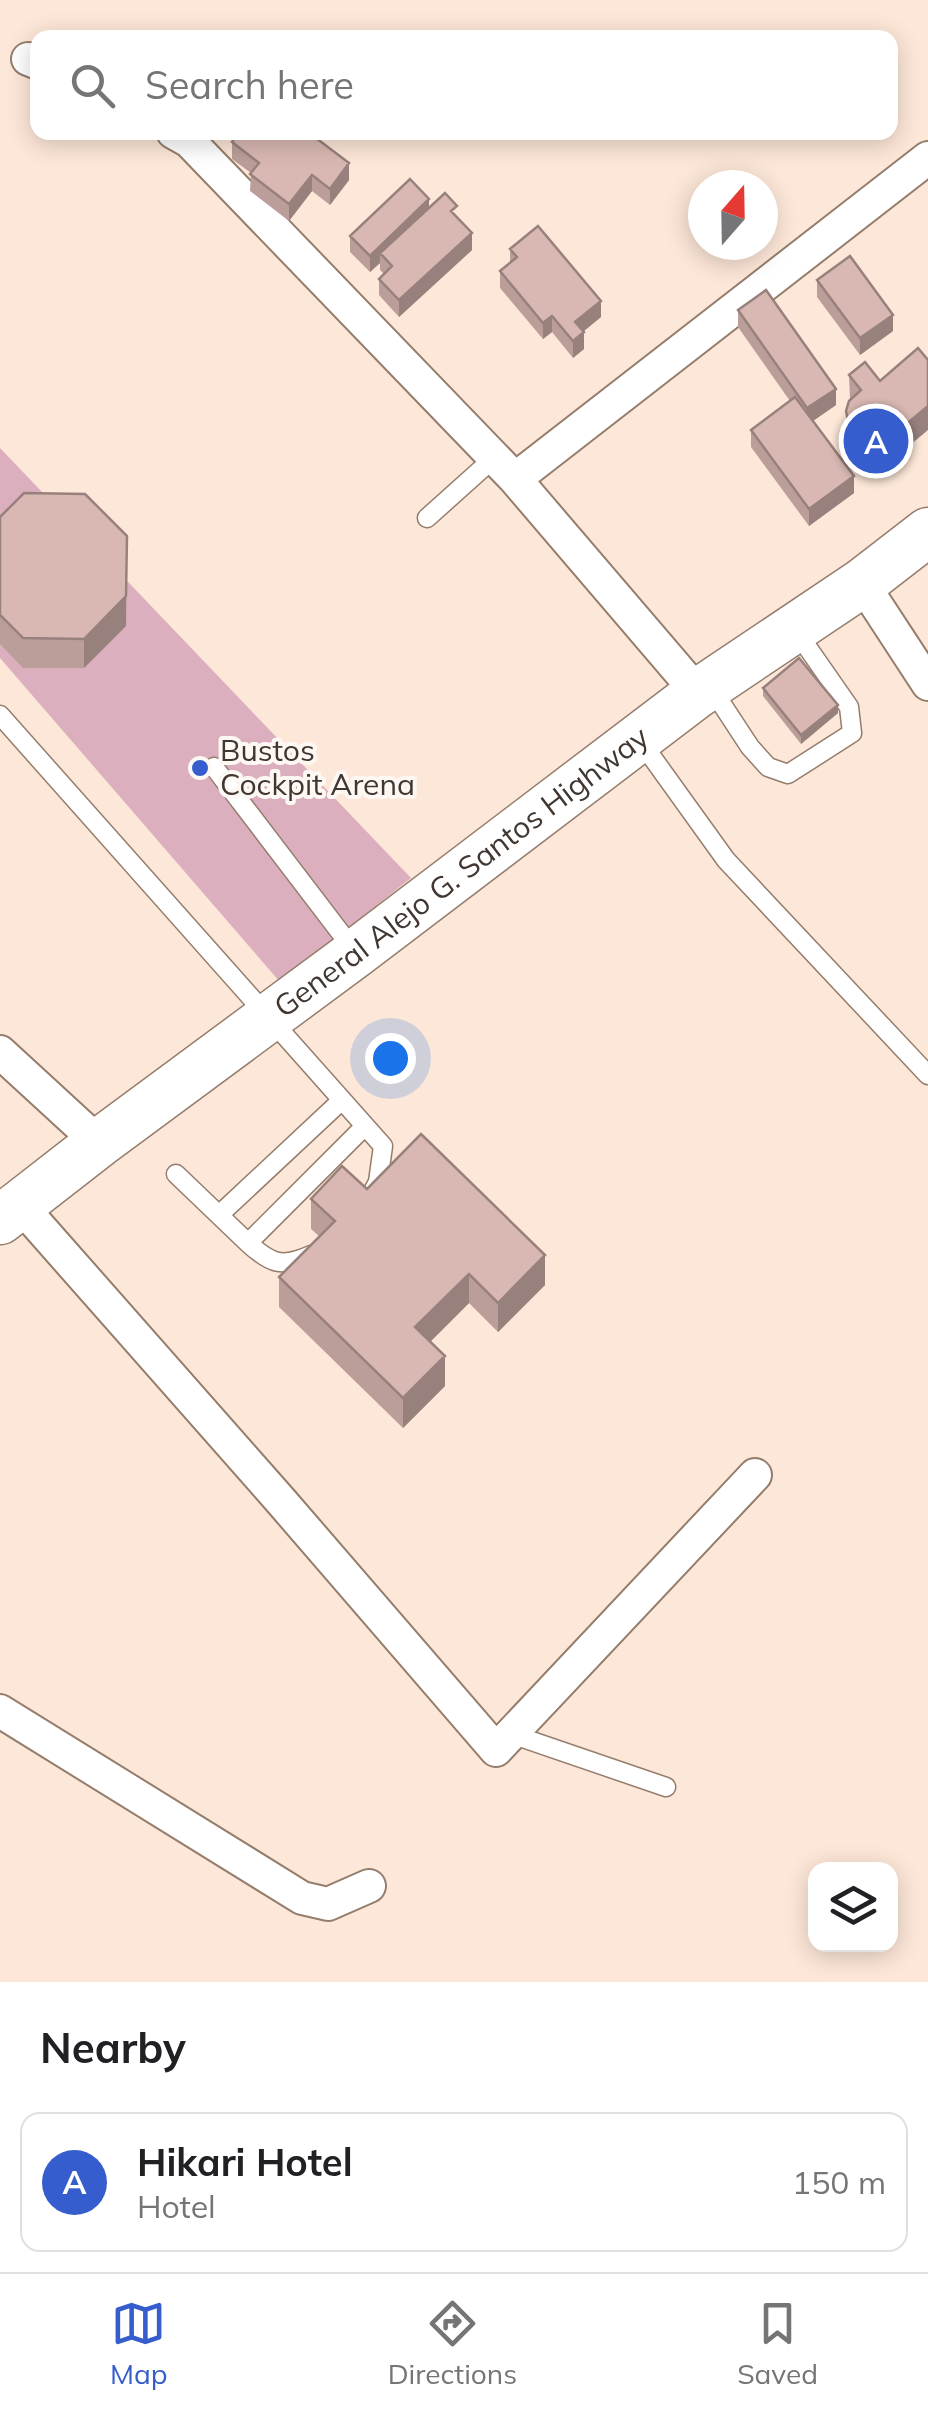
<!DOCTYPE html>
<html lang="en">
<head>
<meta charset="utf-8">
<style>
	body { margin:0; font-family:Mulish,sans-serif; background:#f2f2f2; color:#202124 }
	.controls { position:absolute; right:30px; bottom:30px; display:grid; overflow:hidden; border-radius:20px; box-shadow:0 5px 25px #0003 }
	.controls button { width:90px; height:90px; display:grid; place-items:center; padding:0; border:0; border-bottom:2px solid #e0e0e0; background:#fff; color:#202124; font:50px sans-serif }
	.compass { position:absolute; left:688px; top:170px; width:90px; height:90px; border-radius:50%; background:#fff; box-shadow:0 5px 25px #0003; rotate:20deg }
	.you { position:absolute; left:390px; top:1058px; width:35px; height:35px; margin:-25px; border:8px solid #fff; border-radius:50%; background:#1a73e8; box-shadow:0 0 0 15px #1a73e833 }
	.badge { display:grid; place-items:center; width:65px; height:65px; border-radius:50%; background:#365dcd; color:#fff; font-size:32px; font-weight:700 }
	.pin { position:absolute; translate:-50% -50%; border:5px solid #fff; box-shadow:0 2px 10px #0006 }
	.list { margin:0; padding:0; list-style:none }
	h2 { display:flex; justify-content:space-between; align-items:center; height:130px; margin:0; padding:0 40px; font-size:42px }
	h2 small { font-size:32px; font-weight:400; color:#757577 }
	.list li { display:grid; grid-template-columns:65px 1fr auto; gap:30px; align-items:center; box-sizing:border-box; height:140px; margin:0 20px 20px; padding:0 20px; border:2px solid #e0e0e0; border-radius:20px }
	.list b { display:block; font-size:38px; white-space:nowrap }
	.list p { margin:0; font-size:32px; white-space:nowrap; color:#757577 }
	.list em { font-size:32px; font-style:normal; color:#757577 }
	.icon { flex:none; width:55px; height:55px; fill:none; stroke:currentColor; stroke-width:2; stroke-linecap:round; stroke-linejoin:round }
	.map { position:relative; flex:none; width:928px; height:1982px; overflow:hidden }
	.search { position:absolute; background:#fff; box-shadow:0 5px 25px #0003; left:30px; right:30px; top:30px; height:110px; display:flex; align-items:center; gap:25px; box-sizing:border-box; padding:0 35px; border-radius:20px; color:#757577; font-size:38px }
	.sheet { height:290px; background:#fff }
	nav { display:flex; justify-content:space-around; align-items:center; box-sizing:border-box; height:140px; border-top:2px solid #e0e0e0; background:#fff; font-size:28px; color:#757577 }
	nav a { display:grid; justify-items:center; gap:5px }
	nav .on { color:#365dcd }
	.map>svg:first-child { display:block }
	.green { fill:#dbafbe }
	.lines { fill:none; stroke-linecap:round; stroke-linejoin:round }
	.service-casing { stroke:#957d6c; stroke-width:21 }
	.minor-casing { stroke:#957d6c; stroke-width:36 }
	.secondary-casing { stroke:#957d6c; stroke-width:51 }
	.service { stroke:#fff; stroke-width:18 }
	.minor { stroke:#fff; stroke-width:32 }
	.secondary { stroke:#fff; stroke-width:48 }
	.wall { fill:#bb9e9a }
	.shaded-wall { fill:#98817d }
	.building { fill:#d9b8b3; stroke:#98817d; stroke-width:2.5 }
	.poi-dot { fill:#365dcd; stroke:#fdf8f4; stroke-width:4 }
	.labels { text-anchor:middle; stroke-width:8; stroke-linejoin:round; paint-order:stroke }
	.poi-label { font-size:30px; fill:#423730; stroke:#fdf8f4; text-anchor:start }
	.street-label { font-size:30px; fill:#423730; stroke:#fdf8f4 }
</style>
</head>
<body>
<div class="map">
<svg width="928" height="1982" viewBox="0 0 928 1982">
	<rect width="100%" height="100%" fill="#fde7d8"/>
	<path class="green" d="M0,448L411,878L280,982L0,658Z"/>
	<g class="lines">
		<g class="service-casing">
			<path id="service" d="M427,518L495,457
				M710,686L750,747L768,767L788,774L852,733L849,707L794,628
				M0,715L383,1146L378,1182L371,1195
				M639,739L726,860L928,1075
				M214,767L356,953
				M176,1174L248,1243L365,1126
				M219,1215L342,1100
				M248,1243C271,1264 282,1268 311,1255
				M511,1734L666,1787"/>
		</g>
		<g class="minor-casing">
			<path id="minor" d="M28,59L38,63
				M173,132L189,141L515,479L698,693
				M515,479L928,158
				M862,583L928,684
				M0,1052L99,1143
				M20,1205L281,1501L496,1750L755,1475
				M0,1711L302,1898L328,1904L369,1886"/>
		</g>
		<g class="secondary-casing">
			<g id="secondary">
				<path id="s1" d="M0,1220L99,1143L356,953L698,693L862,583L928,532"/>
			</g>
		</g>
		<use href="#service" class="service"/>
		<use href="#minor" class="minor"/>
		<use href="#secondary" class="secondary"/>
	</g>
	<path class="wall" d="M232,142L349,180L330,205L312,191L289,221L250,191L251,173L232,159Z
		M429,208L457,217L472,250L399,317L379,295V279L384,274L380,270V263L370,272L350,252V236Z
		M510,249L601,317L583,332L584,349L573,358L552,332L543,339L500,288V271L510,263Z
		M817,280L893,331L860,355L817,297Z
		M738,310L836,405L813,421L854,493L809,526L751,447V430L790,401L738,327Z
		M918,348L897,456L893,450L884,460L872,462L857,458L849,449L846,435V411L850,400L849,375L880,381Z
		M0,517L126,626L84,668H23L0,644Z
		M763,688L838,713L801,744L763,696Z
		M367,1189L545,1285L498,1332L469,1303L430,1342L445,1386L403,1428L279,1307V1277L319,1236L311,1229V1199Z"/>
	<path class="shaded-wall" d="M349,163V180L330,205V189Z
		M312,175V191L289,221V204Z
		M429,199V215L380,253V263L370,272V256Z
		M472,233V250L399,317V300Z
		M601,301V317L575,338V322Z
		M893,315V331L860,355V338Z
		M552,316V332L543,339V323Z
		M584,332V349L573,358V341Z
		M836,389V405L807,425V408Z
		M928,406V430L897,456V432Z
		M893,427V450L884,460L872,462V439Z
		M854,476V493L809,526V509Z
		M127,536L126,626L84,668V639Z
		M838,705V713L801,744V735Z
		M545,1255V1285L498,1332V1303Z
		M469,1274V1303L415,1357V1327Z
		M445,1356V1386L403,1428V1398Z"/>
	<path class="building" d="M239,132H308L349,163L330,189L312,175L289,204L250,174L259,163L232,142Z
		M410,179L429,199L370,256L350,236Z
		M445,193L457,206L451,211L472,233L399,300L379,279L392,266L380,253Z
		M538,226L601,301L575,322L584,332L573,341L552,316L543,323L500,271L517,257L510,249Z
		M850,256L893,315L860,338L817,280Z
		M766,290L836,389L807,408L738,310Z
		M918,348L928,360V406L897,432L893,427L884,436L872,439L857,434L849,425L846,411L849,401L861,390L849,375L865,362L880,381Z
		M795,397L854,476L809,509L751,430Z
		M24,493L85,494L127,536L126,596L84,639L23,638L0,615V517Z
		M799,658L838,705L801,735L763,688Z
		M421,1134L545,1255L498,1303L469,1274L415,1327L445,1356L403,1398L279,1277L335,1221L311,1199L342,1166L367,1189Z"/>
	<circle class="poi-dot" cx="200" cy="768" r="10"/>
	<g class="labels">
		<g class="poi-label">
			<text x="220" y="761">Bustos<tspan x="220" dy="34">Cockpit Arena</tspan></text>
		</g>
		<g class="street-label">
			<text dy="10" stroke="none"><textPath href="#s1" startOffset="578">General Alejo G. Santos Highway</textPath></text>
		</g>
	</g>
</svg>
<div class="controls">
<button><svg class="icon" aria-label="layers" viewBox="0 0 24 24"><path d="M12 4l9 5-9 5-9-5zM3 14l9 5 9-5"/></svg></button>
</div>
<svg class="compass" viewBox="-18 -18 36 36"><path d="M0-13l5 13h-10z" fill="#e53935"/><path d="M0 13l5-13h-10z" fill="#757577"/></svg>
<div class="you"></div>
<div class="pin badge" style="left:876px;top:441px">A</div>
<div class="search"><svg class="icon" aria-label="search" viewBox="0 0 24 24"><circle cx="10" cy="10" r="6"/><path d="M15 15l6 6"/></svg>Search here</div>
</div>
<section class="sheet">
<h2>Nearby<small></small></h2>
<ul class="list">
<li><span class="badge">A</span><div><b>Hikari Hotel</b><p>Hotel</p></div><em>150 m</em></li>
</ul>
</section>
<nav>
<a class="on"><svg class="icon" aria-label="map" viewBox="0 0 24 24"><path d="M3 6l6-2 6 2 6-2v14l-6 2-6-2-6 2zM9 4v14M15 6v14"/></svg>Map</a>
<a><svg class="icon" aria-label="directions" viewBox="0 0 24 24"><path d="M12 3l9 9-9 9-9-9zM9 14v-3h6M13 9l2 2-2 2"/></svg>Directions</a>
<a><svg class="icon" aria-label="saved" viewBox="0 0 24 24"><path d="M7 4h10v16l-5-4-5 4z"/></svg>Saved</a>
</nav>
</body>
</html>
